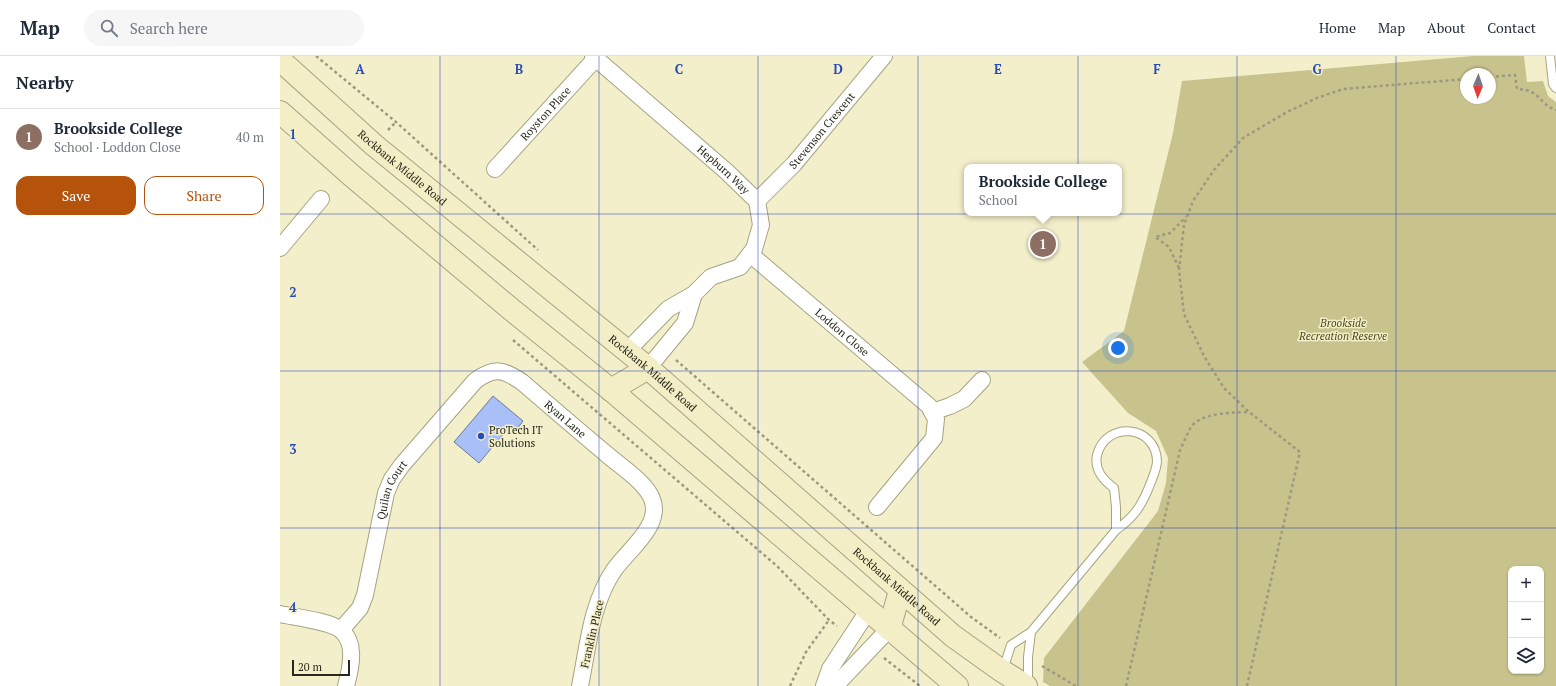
<!DOCTYPE html>
<html lang="en">
<head>
<meta charset="utf-8">
<style>
	body { margin:0; font-family:"PT Serif",serif; background:#f6f6f7; color:#1f2937 }
	.controls { position:absolute; right:12px; bottom:12px; display:grid; overflow:hidden; border-radius:8px; box-shadow:0 1px 3px #0004 }
	.controls button { width:36px; height:36px; display:grid; place-items:center; padding:0; border:0; border-bottom:1px solid #e0e1e3; background:#fff; color:#1f2937; font:20px sans-serif }
	.compass { position:absolute; left:1180px; top:12px; width:36px; height:36px; border-radius:50%; background:#fff; box-shadow:0 1px 3px #0004; rotate:182deg }
	.scale { position:absolute; left:12px; bottom:10px; width:58px; box-sizing:border-box; padding-left:4px; border:2px solid #29281a; border-top:0; font-size:11px; line-height:14px; white-space:nowrap; color:#29281a; -webkit-text-stroke:3px #f3efcb; paint-order:stroke }
	.you { position:absolute; left:838px; top:292px; width:14px; height:14px; margin:-10px; border:3px solid #fff; border-radius:50%; background:#1a73e8; box-shadow:0 0 0 6px #1a73e833 }
	.badge { display:grid; place-items:center; width:26px; height:26px; border-radius:50%; background:#b45309; color:#fff; font-size:13px; font-weight:700 }
	.pin { position:absolute; translate:-50% -50%; border:2px solid #fff; box-shadow:0 1px 4px #0006 }
	.popup { position:absolute; left:684px; top:108px; width:158px; height:52px; box-sizing:border-box; display:grid; place-content:center; border-radius:8px; background:#fff; filter:drop-shadow(0 1px 3px #0005); font-size:13px; white-space:nowrap; color:#747a83 }
	.popup b { font-size:15px; color:#1f2937 }
	.popup::after { content:''; position:absolute; left:50%; top:100%; margin-left:-8px; border:8px solid transparent; border-top-color:#fff }
	.list { margin:0; padding:0; list-style:none }
	h2 { display:flex; justify-content:space-between; align-items:center; height:52px; margin:0; padding:0 16px; font-size:17px }
	h2 small { font-size:13px; font-weight:400; color:#747a83 }
	.list li { display:grid; grid-template-columns:26px 1fr auto; gap:12px; align-items:center; box-sizing:border-box; height:56px; padding:0 16px; border-top:1px solid #e0e1e3 }
	.list b { display:block; font-size:15px; white-space:nowrap }
	.list p { margin:0; font-size:13px; white-space:nowrap; color:#747a83 }
	.list em { font-size:13px; font-style:normal; color:#747a83 }
	.actions { display:flex; gap:8px; padding:12px 16px }
	.actions a { flex:1; padding:9px 0; border:1px solid #b45309; border-radius:12px; text-align:center; font-size:14px; color:#b45309 }
	.actions .main { background:#b45309; color:#fff }
	.icon { flex:none; width:22px; height:22px; fill:none; stroke:currentColor; stroke-width:2; stroke-linecap:round; stroke-linejoin:round }
	.map { position:relative; flex:none; width:1276px; height:630px; overflow:hidden }
	header { display:flex; align-items:center; gap:24px; box-sizing:border-box; height:56px; padding:0 20px; background:#fff; border-bottom:1px solid #e0e1e3 }
	header strong { font-size:19px }
	nav { display:flex; gap:22px; margin-inline-start:auto; font-size:14px }
	.search { width:280px; height:36px; background:#f6f6f7; display:flex; align-items:center; gap:10px; box-sizing:border-box; padding:0 14px; border-radius:22px; color:#747a83; font-size:15px }
	main { display:flex }
	aside { flex:1; background:#fff }
	.map>svg:first-child { display:block }
	.green { fill:#c8c38c; fill-rule:evenodd }
	.building { fill:#a8bff7; stroke:#6c7996 }
	.lines { fill:none; stroke-linecap:round; stroke-linejoin:round }
	.lane-casing { stroke:#a6a381; stroke-width:10 }
	.street-casing { stroke:#a6a381; stroke-width:18 }
	.secondary-casing { stroke:#a6a381; stroke-width:24 }
	.path { stroke:#9c997f; stroke-width:2.5; stroke-dasharray:3 3; stroke-linecap:butt }
	.lane { stroke:#fff; stroke-width:8 }
	.street { stroke:#fff; stroke-width:16 }
	.secondary { stroke:#f3eec5; stroke-width:22 }
	.grid { fill:none; stroke:#2a4bbb; stroke-width:1; stroke-opacity:0.55 }
	.poi-dot { fill:#2a4bbb; stroke:#f3efcb; stroke-width:1.5 }
	.labels { text-anchor:middle; stroke-width:3; stroke-linejoin:round; paint-order:stroke }
	.street-label { font-size:11px; fill:#29281a; stroke:#f3efcb }
	.park-label { font-size:11px; font-style:italic; fill:#4e4919; stroke:#f3efcb }
	.poi-label { font-size:11px; fill:#29281a; stroke:#f3efcb; text-anchor:start }
	.grid-label { font-size:13px; text-anchor:middle; font-weight:bold; fill:#2a4bbb; stroke:#f3efcb; stroke-width:3; stroke-linejoin:round; paint-order:stroke }
</style>
</head>
<body>
<header>
<strong>Map</strong>
<div class="search"><svg class="icon" aria-label="search" viewBox="0 0 24 24"><circle cx="10" cy="10" r="6"/><path d="M15 15l6 6"/></svg>Search here</div>
<nav><a>Home</a><a>Map</a><a>About</a><a>Contact</a></nav>
</header>
<main>
<aside>
<h2>Nearby<small></small></h2>
<ul class="list">
<li><span class="badge" style="background:#8d6e63">1</span><div><b>Brookside College</b><p>School · Loddon Close</p></div><em>40 m</em></li>
</ul>
<div class="actions"><a class="main">Save</a><a>Share</a></div>
</aside>
<div class="map">
<svg width="1276" height="630" viewBox="0 0 1276 630">
	<rect width="100%" height="100%" fill="#f3efcb"/>
	<path class="green" d="M1193,0H1244L1247,26L1263,25L1268,40L1276,46V630H770L763,626L764,602L878,455L886,427L888,402L876,375L848,357L802,306L844,275L893,77L902,25ZM1186,18H1210V42H1186ZM1231,513H1261V615H1231Z"/>
	<path class="building" d="M213,340L243,365L237,373L231,369L199,407L174,386Z"/>
	<g class="lines">
		<g class="lane-casing">
			<path id="lane" d="M1270,0L1273,28L1276,32
				M723,614L731,589L751,576L836,474C853,462 861,451 869,431C872,423 877,413 877,405C876,369 826,364 817,399C814,414 823,424 834,432L836,451V474
				M748,629V601L751,576"/>
		</g>
		<g class="street-casing">
			<g id="street">
				<path id="s1" d="M313,0L446,115L477,145L481,169L474,193L460,211L431,221L414,238L388,253L347,295"/>
				<path id="s2" d="M215,113L316,2"/>
				<path id="s3" d="M477,145L514,108L604,0"/>
				<path d="M0,192L41,143"/>
				<path id="s4" d="M470,198L649,350L656,363L654,382L597,451"/>
				<path d="M368,312L405,267L414,238"/>
				<path d="M652,356L670,350L684,343L702,324"/>
				<path d="M0,558C14,561 50,565 61,574C67,579 71,588 71,596C72,607 69,619 66,630"/>
				<path id="s5" d="M61,574L80,552L85,539L106,437L112,423L122,409L195,325C214,311 223,313 242,326C271,351 300,376 330,401C343,412 366,427 372,443C383,469 347,495 334,514C311,548 308,591 300,630"/>
				<path d="M544,630L550,613L588,555"/>
				<path d="M555,630L609,573"/>
			</g>
		</g>
		<g class="secondary-casing">
			<g id="secondary">
				<path id="s6" d="M0,4L94,89L368,312L673,580L722,615L746,630"/>
				<path d="M0,56L71,119L232,254L331,334L677,630"/>
				<path d="M331,334L368,312"/>
				<path d="M609,573L620,535"/>
			</g>
		</g>
		<path class="path" d="M36,0L116,66L258,194
			M1210,21L1235,19L1237,33C1262,34 1258,48 1276,54
			M108,74L116,66
			M899,212L889,191L875,181L890,177L906,161
			M233,284L497,510L549,564L557,570
			M396,304L691,561L720,582
			M604,602L640,630
			M762,610L796,630
			M510,630L526,596L549,564
			M846,630L900,394C904,386 907,378 911,371C922,356 952,357 968,356
			M967,630L1020,396L969,356L944,332L924,300L904,258L899,214L904,169L913,145L934,114L963,82L1007,56L1037,42L1063,33L1186,23"/>
		<use href="#lane" class="lane"/>
		<use href="#street" class="street"/>
		<use href="#secondary" class="secondary"/>
	</g>
	<path class="grid" d="M160,0V630M319,0V630M478,0V630M638,0V630M798,0V630M957,0V630M1116,0V630M0,158H1276M0,315H1276M0,472H1276"/>
	<circle class="poi-dot" cx="201" cy="380" r="4"/>
	<g class="labels">
		<g class="street-label">
			<text dy="4" stroke="none"><textPath href="#s2" startOffset="75">Royston Place</textPath></text>
			<text dy="4" stroke="none"><textPath href="#s3" startOffset="96">Stevenson Crescent</textPath></text>
			<text dy="4" stroke="none"><textPath href="#s6" startOffset="163">Rockbank Middle Road</textPath></text>
			<text dy="4" stroke="none"><textPath href="#s1" startOffset="173">Hepburn Way</textPath></text>
			<text dy="4" stroke="none"><textPath href="#s4" startOffset="121">Loddon Close</textPath></text>
			<text dy="4" stroke="none"><textPath href="#s6" startOffset="487">Rockbank Middle Road</textPath></text>
			<text dy="4" stroke="none"><textPath href="#s5" startOffset="400">Ryan Lane</textPath></text>
			<text dy="4" stroke="none"><textPath href="#s5" startOffset="152">Quilan Court</textPath></text>
			<text dy="4" stroke="none"><textPath href="#s6" startOffset="811">Rockbank Middle Road</textPath></text>
			<text transform="translate(312 578) rotate(-77)" y="4">Franklin Place</text>
		</g>
		<g class="park-label">
			<text x="1063" y="271">Brookside<tspan x="1063" dy="13">Recreation Reserve</tspan></text>
		</g>
		<g class="poi-label">
			<text x="209" y="378">ProTech IT<tspan x="209" dy="13">Solutions</tspan></text>
		</g>
	</g>
	<g class="grid-label">
		<text x="80" y="18">A</text>
		<text x="239" y="18">B</text>
		<text x="399" y="18">C</text>
		<text x="558" y="18">D</text>
		<text x="718" y="18">E</text>
		<text x="877" y="18">F</text>
		<text x="1037" y="18">G</text>
		<text x="13" y="83">1</text>
		<text x="13" y="241">2</text>
		<text x="13" y="398">3</text>
		<text x="13" y="556">4</text>
	</g>
</svg>
<div class="controls">
<button>+</button>
<button>−</button>
<button><svg class="icon" aria-label="layers" viewBox="0 0 24 24"><path d="M12 4l9 5-9 5-9-5zM3 14l9 5 9-5"/></svg></button>
</div>
<svg class="compass" viewBox="-18 -18 36 36"><path d="M0-13l5 13h-10z" fill="#e53935"/><path d="M0 13l5-13h-10z" fill="#747a83"/></svg>
<div class="scale">20 m</div>
<div class="you"></div>
<div class="pin badge" style="left:763px;top:188px;background:#8d6e63">1</div>
<div class="popup"><b>Brookside College</b>School</div>
</div>
</main>
</body>
</html>
